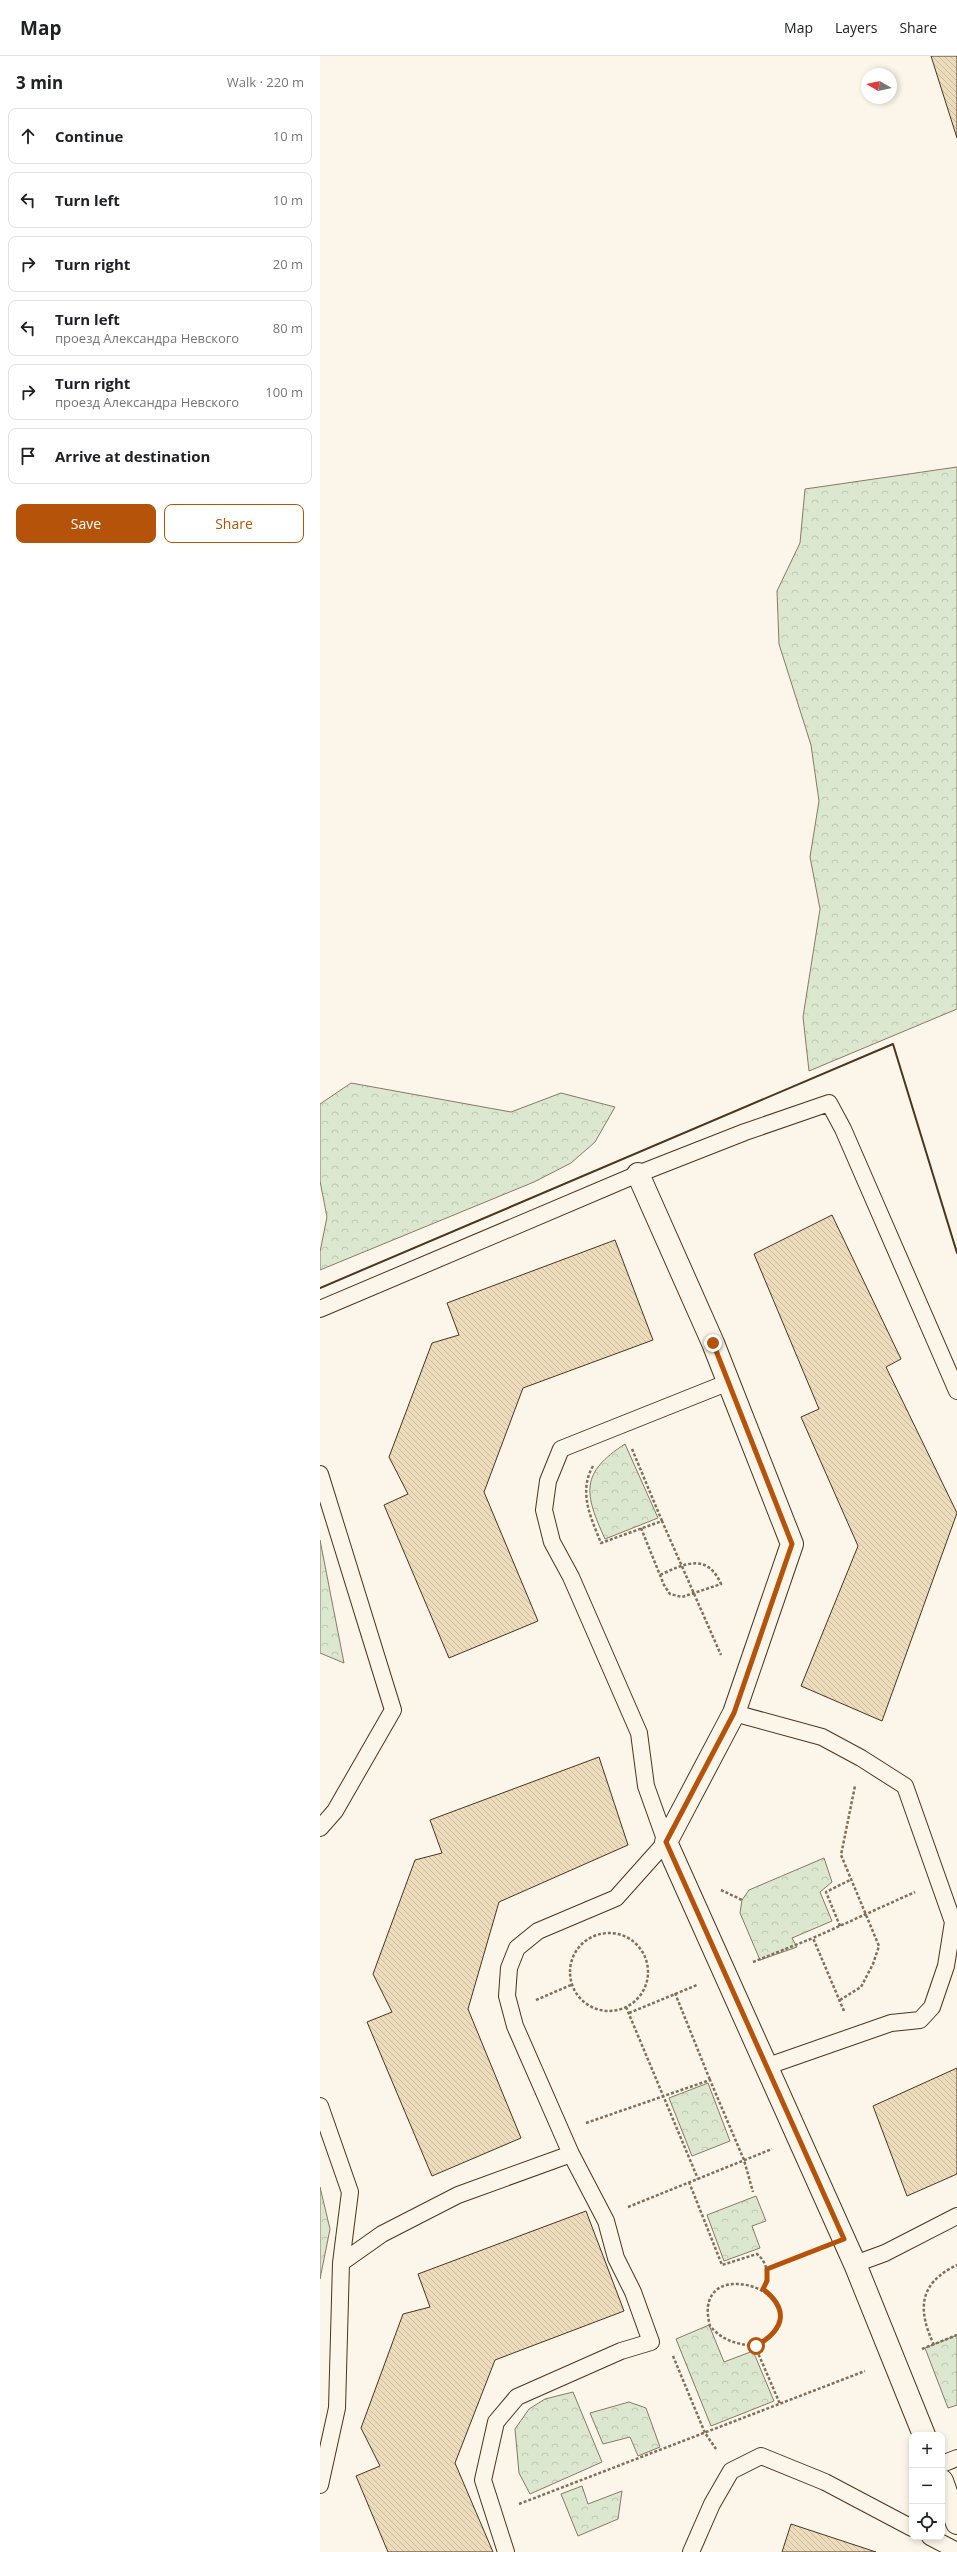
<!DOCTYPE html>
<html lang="en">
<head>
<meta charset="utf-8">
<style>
	body { margin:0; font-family:"Open Sans",sans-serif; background:#f6f6f6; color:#202124 }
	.controls { position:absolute; right:12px; bottom:12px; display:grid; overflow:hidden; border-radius:8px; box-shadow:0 2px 6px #0003 }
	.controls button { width:36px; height:36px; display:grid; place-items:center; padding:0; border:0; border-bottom:1px solid #e0e0e0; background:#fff; color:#202124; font:20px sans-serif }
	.compass { position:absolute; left:541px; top:12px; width:36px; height:36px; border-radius:50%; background:#fff; box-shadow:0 2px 6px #0003; rotate:279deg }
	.stop { position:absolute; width:12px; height:12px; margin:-9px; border:3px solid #b45309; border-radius:50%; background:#fff }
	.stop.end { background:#b45309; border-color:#fff; box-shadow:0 1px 4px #0008 }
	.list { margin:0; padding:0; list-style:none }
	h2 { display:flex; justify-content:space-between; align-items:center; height:52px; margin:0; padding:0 16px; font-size:17px }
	h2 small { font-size:13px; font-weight:400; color:#757577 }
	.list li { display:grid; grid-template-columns:26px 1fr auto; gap:12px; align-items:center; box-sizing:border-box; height:56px; margin:0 8px 8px; padding:0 8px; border:1px solid #e0e0e0; border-radius:8px }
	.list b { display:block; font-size:15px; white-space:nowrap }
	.list p { margin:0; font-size:13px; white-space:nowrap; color:#757577 }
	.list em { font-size:13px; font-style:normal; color:#757577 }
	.actions { display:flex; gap:8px; padding:12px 16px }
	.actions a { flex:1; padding:9px 0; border:1px solid #b45309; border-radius:8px; text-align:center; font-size:14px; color:#b45309 }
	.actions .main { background:#b45309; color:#fff }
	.icon { flex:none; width:22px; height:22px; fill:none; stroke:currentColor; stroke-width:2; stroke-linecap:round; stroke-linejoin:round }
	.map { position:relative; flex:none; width:637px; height:2496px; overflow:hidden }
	header { display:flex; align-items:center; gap:24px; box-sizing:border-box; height:56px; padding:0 20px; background:#fff; border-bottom:1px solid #e0e0e0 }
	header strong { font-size:19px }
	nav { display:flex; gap:22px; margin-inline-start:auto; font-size:14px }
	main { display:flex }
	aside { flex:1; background:#fff }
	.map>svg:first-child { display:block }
	.forest { fill:url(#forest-crowns); stroke:#887966 }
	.building { fill:url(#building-back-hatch); stroke:#4a3520 }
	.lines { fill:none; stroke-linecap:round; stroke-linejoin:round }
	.service-casing { stroke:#4a3520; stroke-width:18 }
	.minor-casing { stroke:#4a3520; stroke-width:24 }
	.path { stroke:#7f6f5c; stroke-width:2.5; stroke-dasharray:3 2; stroke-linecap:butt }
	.service { stroke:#fbf6e9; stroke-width:16 }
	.minor { stroke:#fbf6e9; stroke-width:22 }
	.wall { stroke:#4a3520; stroke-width:2 }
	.route { stroke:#b45309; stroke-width:5 }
</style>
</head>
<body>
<header>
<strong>Map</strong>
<nav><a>Map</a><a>Layers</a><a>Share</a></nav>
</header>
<main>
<aside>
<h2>3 min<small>Walk · 220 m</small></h2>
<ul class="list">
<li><svg class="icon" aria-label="ahead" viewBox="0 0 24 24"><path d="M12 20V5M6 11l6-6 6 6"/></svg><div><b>Continue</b></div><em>10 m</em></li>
<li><svg class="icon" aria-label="left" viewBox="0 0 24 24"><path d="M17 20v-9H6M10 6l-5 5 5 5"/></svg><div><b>Turn left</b></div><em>10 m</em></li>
<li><svg class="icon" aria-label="right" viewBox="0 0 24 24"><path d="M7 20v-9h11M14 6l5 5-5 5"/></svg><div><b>Turn right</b></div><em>20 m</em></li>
<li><svg class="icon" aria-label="left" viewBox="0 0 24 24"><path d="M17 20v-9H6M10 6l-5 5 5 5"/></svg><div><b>Turn left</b><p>проезд Александра Невского</p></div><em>80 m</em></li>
<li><svg class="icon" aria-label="right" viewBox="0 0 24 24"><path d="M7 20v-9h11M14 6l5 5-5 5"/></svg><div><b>Turn right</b><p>проезд Александра Невского</p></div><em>100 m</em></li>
<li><svg class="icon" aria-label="arrive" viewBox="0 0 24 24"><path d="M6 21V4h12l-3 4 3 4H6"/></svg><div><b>Arrive at destination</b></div></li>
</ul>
<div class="actions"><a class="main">Save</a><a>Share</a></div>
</aside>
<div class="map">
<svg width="637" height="2496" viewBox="0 0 637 2496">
	<defs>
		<pattern id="forest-crowns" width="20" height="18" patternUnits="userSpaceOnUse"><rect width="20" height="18" fill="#dce7d0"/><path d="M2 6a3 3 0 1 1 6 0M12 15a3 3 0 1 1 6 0" fill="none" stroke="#bec7b2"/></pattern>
		<pattern id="building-back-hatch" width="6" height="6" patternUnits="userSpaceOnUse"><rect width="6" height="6" fill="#ecdcbc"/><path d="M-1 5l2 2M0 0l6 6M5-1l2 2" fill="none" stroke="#ccbda1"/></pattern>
	</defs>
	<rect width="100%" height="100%" fill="#fbf6e9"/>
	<path class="forest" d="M637,411V953L489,1015L483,961L500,853L490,801L499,745L491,689L459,588L457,535L480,487L485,433Z
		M31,1027L191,1056L241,1037L295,1051L275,1086L251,1107L214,1126L0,1214V1196L7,1161L0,1125V1048Z
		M305,1388L338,1462L285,1483C264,1437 260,1417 305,1388Z
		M0,1484L24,1607L0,1597Z
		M504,1802L512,1826L500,1836L512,1865L472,1882L477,1891L440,1904L420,1857L422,1844L429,1834Z
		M388,2027L410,2085L372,2100L349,2042Z
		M0,2131L10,2173L0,2223Z
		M436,2140L446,2165L432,2170L440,2192L404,2205L387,2159Z
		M389,2269L404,2306L433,2295L454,2345L391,2370L356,2283Z
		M637,2279V2349L628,2352L605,2292Z
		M253,2336L282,2406L210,2438L199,2417L195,2373L209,2353L225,2343Z
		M309,2346L326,2352L340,2391L318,2400L310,2381L283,2388L270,2357Z
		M262,2430L268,2448L302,2435L298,2463L258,2480L241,2438Z"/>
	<path class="building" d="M611,0H637V82Z
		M512,1159L581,1303L566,1311L637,1457L562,1665L481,1630L538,1490L481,1361L499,1353L434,1198Z
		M295,1184L333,1284L203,1332L164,1436L218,1565L129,1602L64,1449L88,1438L69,1401L112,1287L139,1279L127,1247Z
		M279,1701L308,1789L179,1846L148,1953L201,2082L112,2120L47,1966L72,1956L53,1918L95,1804L122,1797L110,1764Z
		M637,2012V2118L587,2140L553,2050Z
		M266,2155L304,2255L175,2304L135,2407L173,2496H68L36,2420L60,2410L41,2372L83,2258L110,2251L98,2218Z
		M471,2468L556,2496H462Z"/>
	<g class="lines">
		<g class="service-casing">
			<path id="service" d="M0,1253L318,1118L425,1076L509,1047L523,1073L637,1335
				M0,1418L73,1654L15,1755L0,1772
				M414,1657L502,1681L541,1702L585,1730L633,1866L626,1910L612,1951L600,1964L571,1967L448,2010
				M0,2050L30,2136L21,2207L17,2352L0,2429
				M21,2207L62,2178L138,2139L251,2098
				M535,2208L565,2197L637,2160
				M622,2408L637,2402
				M610,2481L637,2495
				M186,2496L163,2424L176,2366L197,2341L301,2295L331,2286L313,2236L296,2202L286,2165L251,2098L195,1970L187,1940L189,1912L197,1892L218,1875L296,1842L346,1786L326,1730L319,1677L251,1521L232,1486L224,1454L228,1425L241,1393L409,1326
				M371,2496L392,2448L411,2415L441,2400L505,2426L592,2472"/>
		</g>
		<g class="minor-casing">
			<path id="minor" d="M318,1118L393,1287L472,1488L414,1657L346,1786L535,2208L604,2379
				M622,2425L637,2467"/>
		</g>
		<path class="path" d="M312,1393L342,1465
			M273,1410C258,1436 271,1462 281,1487L342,1465L401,1599
			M321,1472L344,1529L350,1538L362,1541L401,1528C387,1496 364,1508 340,1519
			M401,1834L422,1844
			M520,1870L506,1836L532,1823
			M250 1916a39 39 0 1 1 78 0a39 39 0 1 1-78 0Z
			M433,1906L493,1882
			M355,1937L390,2024
			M216,1944L251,1929
			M520,1944L541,1931L553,1908L559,1890L521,1799L535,1730
			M306,1951L378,2123
			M524,1955L493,1882L595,1836
			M309,1957L377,1929
			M266,2067L390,2024L424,2104L433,2136
			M369,2126L402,2209L437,2198C448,2207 449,2220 443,2233
			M308,2151L452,2093
			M447,2213L497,2193
			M614,2289C597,2253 599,2227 637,2209
			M435,2290C416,2288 403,2285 390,2270C368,2188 518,2243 435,2290L460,2348
			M602,2293L637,2279
			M353,2300L385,2377L396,2393
			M199,2448L545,2315"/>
		<use href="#service" class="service"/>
		<use href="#minor" class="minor"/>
		<path class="wall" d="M0,1232L573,988L637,1197"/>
	</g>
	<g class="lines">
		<path class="route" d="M393,1287L472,1488L414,1657L346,1786L524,2183L447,2213V2225L443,2233C470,2254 464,2274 436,2290"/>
	</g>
</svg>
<div class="controls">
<button>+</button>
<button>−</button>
<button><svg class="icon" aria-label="locate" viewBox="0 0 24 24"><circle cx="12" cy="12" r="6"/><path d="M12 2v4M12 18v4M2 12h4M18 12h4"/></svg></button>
</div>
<svg class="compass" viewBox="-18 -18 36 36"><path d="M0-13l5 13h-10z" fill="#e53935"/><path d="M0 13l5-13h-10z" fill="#757577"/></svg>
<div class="stop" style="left:436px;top:2290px"></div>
<div class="stop end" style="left:393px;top:1287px"></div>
</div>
</main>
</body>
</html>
